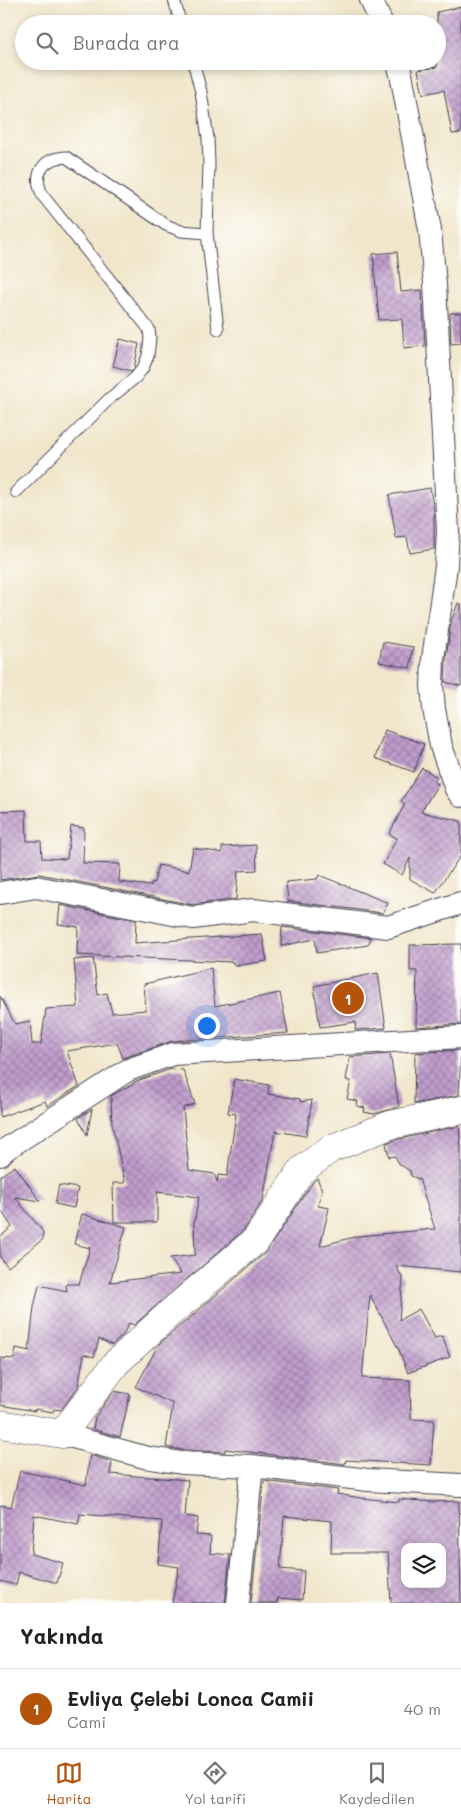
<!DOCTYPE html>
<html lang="tr">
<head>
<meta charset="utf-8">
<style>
	body { margin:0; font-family:Mali,sans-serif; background:#f6f6f6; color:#222 }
	.controls { position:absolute; right:15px; bottom:15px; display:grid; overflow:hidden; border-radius:10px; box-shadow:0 2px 8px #0003 }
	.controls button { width:45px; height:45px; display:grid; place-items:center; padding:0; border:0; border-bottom:1px solid #e0e0e0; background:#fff; color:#222; font:25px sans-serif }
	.you { position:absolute; left:206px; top:1025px; width:18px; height:18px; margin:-12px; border:4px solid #fff; border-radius:50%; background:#1a73e8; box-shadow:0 0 0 8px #1a73e833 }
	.badge { display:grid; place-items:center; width:32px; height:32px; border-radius:50%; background:#b45309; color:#fff; font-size:16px; font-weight:700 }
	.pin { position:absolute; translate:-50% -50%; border:2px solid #fff; box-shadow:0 1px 5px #0006 }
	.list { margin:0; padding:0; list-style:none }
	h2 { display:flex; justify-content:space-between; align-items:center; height:65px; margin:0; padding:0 20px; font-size:21px }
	h2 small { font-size:16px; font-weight:400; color:#767676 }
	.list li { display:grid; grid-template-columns:32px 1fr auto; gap:15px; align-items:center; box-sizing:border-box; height:80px; padding:0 20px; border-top:1px solid #e0e0e0 }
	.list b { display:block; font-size:19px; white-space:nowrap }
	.list p { margin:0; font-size:16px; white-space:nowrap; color:#767676 }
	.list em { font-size:16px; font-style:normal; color:#767676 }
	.icon { flex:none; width:28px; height:28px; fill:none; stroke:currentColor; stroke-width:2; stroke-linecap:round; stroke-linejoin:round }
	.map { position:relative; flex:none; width:461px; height:1603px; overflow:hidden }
	.search { position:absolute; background:#fff; box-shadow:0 2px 8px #0003; left:15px; right:15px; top:15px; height:55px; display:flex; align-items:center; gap:12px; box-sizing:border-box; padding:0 18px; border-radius:28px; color:#767676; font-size:19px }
	.sheet { height:145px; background:#fff }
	nav { display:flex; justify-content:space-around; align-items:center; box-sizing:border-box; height:70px; border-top:1px solid #e0e0e0; background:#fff; font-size:14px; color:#767676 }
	nav a { display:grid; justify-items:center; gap:2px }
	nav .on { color:#b45309 }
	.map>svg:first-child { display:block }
	.building { fill:url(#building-cross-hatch); fill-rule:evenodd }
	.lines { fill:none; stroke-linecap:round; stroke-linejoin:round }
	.service-casing { stroke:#413f51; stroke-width:13 }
	.minor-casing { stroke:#413f51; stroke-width:24 }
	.tertiary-casing { stroke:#413f51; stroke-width:29 }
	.service { stroke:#fff; stroke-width:11 }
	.minor { stroke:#fff; stroke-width:22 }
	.tertiary { stroke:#fff; stroke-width:28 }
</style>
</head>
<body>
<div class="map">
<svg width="461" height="1603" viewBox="0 0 461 1603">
	<defs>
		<pattern id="building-cross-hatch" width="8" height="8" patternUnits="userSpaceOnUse" patternTransform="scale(1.25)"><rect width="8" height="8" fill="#c09dcc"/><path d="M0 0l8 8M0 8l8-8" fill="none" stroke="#9c80a7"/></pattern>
	</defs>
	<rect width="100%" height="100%" fill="#fdfcf7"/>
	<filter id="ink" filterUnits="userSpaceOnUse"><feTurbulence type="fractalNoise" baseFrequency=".02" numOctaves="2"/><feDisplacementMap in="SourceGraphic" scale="10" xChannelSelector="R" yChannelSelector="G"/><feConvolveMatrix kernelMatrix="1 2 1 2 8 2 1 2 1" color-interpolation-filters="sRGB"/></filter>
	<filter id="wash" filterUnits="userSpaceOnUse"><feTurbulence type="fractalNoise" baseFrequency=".0096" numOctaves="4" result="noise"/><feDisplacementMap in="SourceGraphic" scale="20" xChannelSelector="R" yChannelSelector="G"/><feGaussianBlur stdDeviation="1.12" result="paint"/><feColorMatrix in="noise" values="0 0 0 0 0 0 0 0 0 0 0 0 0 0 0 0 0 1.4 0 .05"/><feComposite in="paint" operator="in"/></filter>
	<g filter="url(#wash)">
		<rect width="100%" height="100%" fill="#f1e6cb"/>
		<g id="blocks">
			<path class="building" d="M461,7V133L452,134L444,90L423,94L418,70L437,67V12Z
				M397,252L401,292L422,290L425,346L404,348L402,319L379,320L373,254Z
				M450,313H461V343L451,344Z
				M120,339L139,344L134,368L131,371L113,366Z
				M430,488L434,511V549L410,553L407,537L396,538L389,495Z
				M458,603L461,604V686L445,682L446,660L451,622Z
				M383,642L413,647L410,668L379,662Z
				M385,730L424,744L414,772L375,758Z
				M422,768L437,777L434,782L438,784L421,812L461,821V855L435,893L410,879V858L402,875L383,864L397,838L389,834L405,804L401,801Z
				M26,810L27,841H41L42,858L67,859L71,826L84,828L83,863L120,864L119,882L151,886L152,882L154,883L158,865L189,871L193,848L222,853V847L256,845L257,870L238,871L236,899L193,905L39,874L0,880V811Z
				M319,875L388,903L383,913L288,901L286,882L317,879Z
				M60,905L136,920L135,943L262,934L267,961L234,966L233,962L77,955L78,927L58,924Z
				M282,927L371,938L368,945L317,953L315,939L281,946Z
				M461,944V1024L416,1027L417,971H410V945Z
				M93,958L98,995L107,993L112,1013L146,1010L144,984L211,968L215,1006L280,993L288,1033L172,1041L123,1058L117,1043L67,1051L79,1086L49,1105L47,1106L45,1101L0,1117V996L15,1024L30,1021L32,1044H41L46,1009L78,1007L74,960Z
				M378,973L386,1028L355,1030L356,1022L320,1027L314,986Z
				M461,1050L459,1095L414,1104L415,1053Z
				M390,1054L399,1107L374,1114L364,1112L365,1108L357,1106L358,1101L347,1099L351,1081L346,1080L350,1057Z
				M171,1069L183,1070L195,1104L183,1108L189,1170L214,1174L217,1182L218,1175L227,1176L236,1114L228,1113L234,1079L269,1085L268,1094L300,1099V1102L312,1100L306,1136L275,1131L263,1200L244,1230L134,1325L129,1323L123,1335L112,1345L99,1339L94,1357L84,1354L78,1387L61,1410L54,1409L53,1412L35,1409V1411L0,1405V1358L14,1359L16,1348L29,1351L34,1307L39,1285L67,1291L66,1284H79L90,1248L74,1244L82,1214L126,1227L110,1282L181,1274L170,1258L195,1255L194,1223L199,1197L157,1192V1222H114L113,1183H125L112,1124L111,1096L133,1084L134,1082Z
				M92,1109L87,1135L78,1118Z
				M459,1126L461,1148V1272L396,1266L403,1279L399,1320L419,1309L435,1338L442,1336L450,1357L408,1373L399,1350L370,1295L362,1378L410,1380L411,1419L434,1420L431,1465L346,1460L345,1464L225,1449V1452L183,1450L166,1447L173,1404L136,1387L158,1345L266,1252L313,1182L317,1178L322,1190L318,1206L329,1208L320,1246L358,1236L435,1229L419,1179L411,1176L410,1171L399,1164L395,1156L389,1157L386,1143L395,1140Z
				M15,1166L40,1201L15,1197L43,1232V1239L8,1267L0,1257V1237L12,1227L0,1209V1176Z
				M59,1185L78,1188L74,1208L55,1204Z
				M114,1391L130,1394L120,1437L93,1429L95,1417Z
				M90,1455L112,1462L110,1474L188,1480L185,1516L198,1518L196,1535L211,1536L210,1553L230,1555L225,1603H172L179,1567L158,1564L162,1521L80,1514L78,1524L34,1515L31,1554L63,1563L57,1583L19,1572L16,1585L0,1581V1505L11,1507L20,1471L86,1485Z
				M264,1481L338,1490L337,1494L361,1498L399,1502V1499L433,1502L459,1501L461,1603H391L388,1553H331L332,1521L284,1516L280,1569L304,1571L302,1600L278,1598L277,1603H251ZM405,1547H442V1584H405Z"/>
		</g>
	</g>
	<g filter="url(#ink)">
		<use href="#blocks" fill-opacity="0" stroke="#413f51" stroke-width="1"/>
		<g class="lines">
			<g class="service-casing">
				<path id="service" d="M174,0L181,24
					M193,61L201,92L208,138L209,164L207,233L218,329
					M16,492L109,399L135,378L143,368L148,356L150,338L149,329L43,196C32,175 42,158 66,157L166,225L181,231L207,233"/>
			</g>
			<g class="minor-casing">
				<path id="minor" d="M371,0L382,24
					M397,61L401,74L430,230L435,284L448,532L446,566L433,659L432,685L434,709L441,746L456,789L461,796
					M0,893L36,887L193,918L253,910L388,927L461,903
					M0,1155L6,1149L128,1070L173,1054L461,1037
					M62,1434L144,1457L182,1463L252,1466L368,1480L461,1485
					M238,1603L252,1466"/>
			</g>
			<g class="tertiary-casing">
				<path id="tertiary" d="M0,1424L62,1434L116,1363L171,1312L256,1240L301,1171L330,1149L390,1125L461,1110"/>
			</g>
			<use href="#service" class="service"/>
			<use href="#minor" class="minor"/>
			<use href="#tertiary" class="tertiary"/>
		</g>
	</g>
</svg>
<div class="controls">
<button><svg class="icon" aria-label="layers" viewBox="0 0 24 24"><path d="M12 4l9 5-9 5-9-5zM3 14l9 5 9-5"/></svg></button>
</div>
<div class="you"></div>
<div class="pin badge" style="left:348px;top:998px">1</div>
<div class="search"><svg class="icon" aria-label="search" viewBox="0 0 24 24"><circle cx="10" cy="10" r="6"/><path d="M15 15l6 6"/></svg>Burada ara</div>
</div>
<section class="sheet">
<h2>Yakında<small></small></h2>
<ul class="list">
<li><span class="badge">1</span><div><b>Evliya Çelebi Lonca Camii</b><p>Cami</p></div><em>40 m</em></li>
</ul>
</section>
<nav>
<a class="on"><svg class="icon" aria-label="map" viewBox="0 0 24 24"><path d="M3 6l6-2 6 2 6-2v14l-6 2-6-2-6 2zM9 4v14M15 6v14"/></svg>Harita</a>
<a><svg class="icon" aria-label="directions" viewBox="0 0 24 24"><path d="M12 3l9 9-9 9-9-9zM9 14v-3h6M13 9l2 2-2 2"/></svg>Yol tarifi</a>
<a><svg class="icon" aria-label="saved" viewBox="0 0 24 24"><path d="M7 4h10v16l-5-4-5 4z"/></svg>Kaydedilen</a>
</nav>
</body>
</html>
